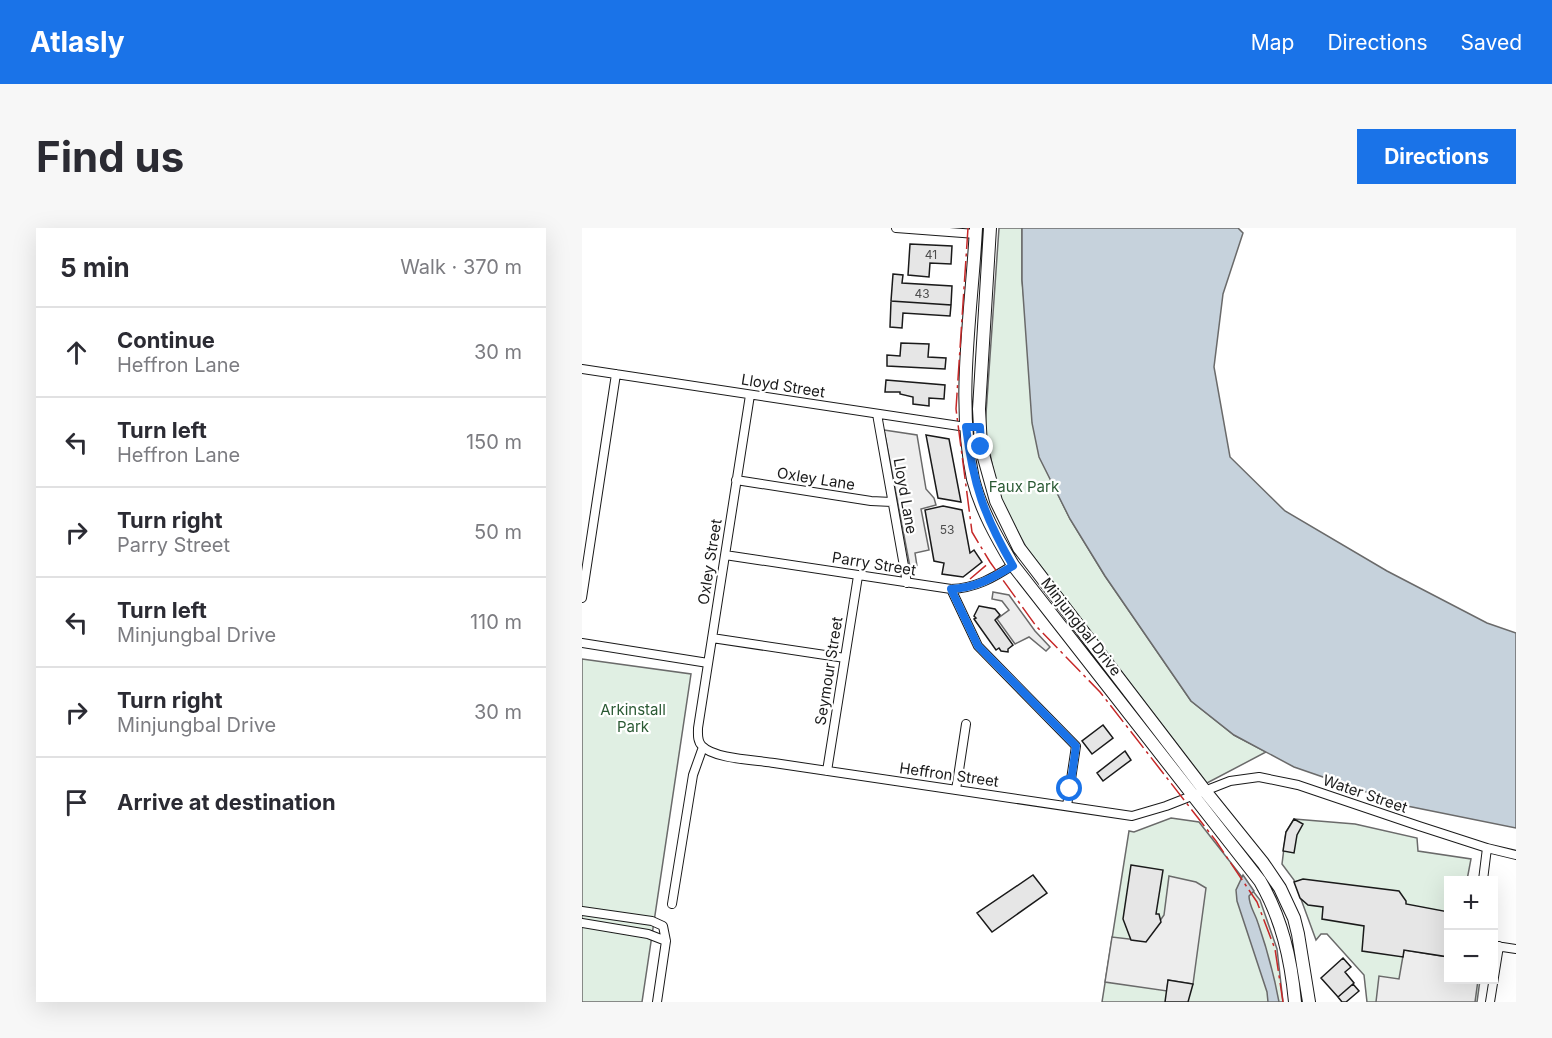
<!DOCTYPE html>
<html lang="en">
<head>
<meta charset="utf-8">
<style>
	body { margin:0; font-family:Inter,sans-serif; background:#f7f7f7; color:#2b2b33 }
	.controls { position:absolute; right:18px; bottom:18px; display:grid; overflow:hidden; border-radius:0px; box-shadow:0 6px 24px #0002 }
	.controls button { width:54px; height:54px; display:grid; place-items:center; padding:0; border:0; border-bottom:2px solid #e1e1e2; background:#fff; color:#2b2b33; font:30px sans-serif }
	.stop { position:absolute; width:18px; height:18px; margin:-14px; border:4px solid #1a73e8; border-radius:50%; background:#fff }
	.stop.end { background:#1a73e8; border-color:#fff; box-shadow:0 2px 6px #0008 }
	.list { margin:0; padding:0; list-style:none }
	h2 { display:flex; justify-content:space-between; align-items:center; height:78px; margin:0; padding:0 24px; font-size:26px }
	h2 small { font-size:20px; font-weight:400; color:#7c7c81 }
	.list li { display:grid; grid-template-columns:39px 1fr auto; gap:18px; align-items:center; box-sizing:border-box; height:90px; padding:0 24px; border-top:2px solid #e1e1e2 }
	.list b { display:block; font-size:22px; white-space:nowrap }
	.list p { margin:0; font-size:20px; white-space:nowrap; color:#7c7c81 }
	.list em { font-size:20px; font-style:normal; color:#7c7c81 }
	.icon { flex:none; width:33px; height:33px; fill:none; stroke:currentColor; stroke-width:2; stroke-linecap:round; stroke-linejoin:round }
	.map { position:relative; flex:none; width:934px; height:774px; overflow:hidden; border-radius:0px }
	header { display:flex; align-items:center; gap:36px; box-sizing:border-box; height:84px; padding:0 30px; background:#1a73e8; color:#fff }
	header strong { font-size:28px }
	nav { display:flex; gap:33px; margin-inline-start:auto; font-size:21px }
	.intro { display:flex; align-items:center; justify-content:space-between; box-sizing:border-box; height:144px; padding:0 36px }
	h1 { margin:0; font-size:42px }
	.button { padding:15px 27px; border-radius:0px; background:#1a73e8; color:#fff; font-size:21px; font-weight:700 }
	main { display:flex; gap:36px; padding:0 36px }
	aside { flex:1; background:#fff; border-radius:0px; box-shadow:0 6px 24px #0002 }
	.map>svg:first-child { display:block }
	.green { fill:#e0efe3; stroke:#6a6a6a; stroke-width:1.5 }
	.parking { fill:#ededed; stroke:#6a6a6a; stroke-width:1.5 }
	.water { fill:#c6d2dc; stroke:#6a6a6a; stroke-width:1.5 }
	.building { fill:#e6e6e6; stroke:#1a1a1a; stroke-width:1.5 }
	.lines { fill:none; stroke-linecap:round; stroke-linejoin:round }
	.street-casing { stroke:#1a1a1a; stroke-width:10 }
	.secondary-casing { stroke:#1a1a1a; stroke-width:14 }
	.street { stroke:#fff; stroke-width:8 }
	.secondary { stroke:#fff; stroke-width:12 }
	.power { stroke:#c62828; stroke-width:1.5; stroke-dasharray:21 4.5 3 4.5; stroke-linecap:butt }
	.route { stroke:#1a73e8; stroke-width:8 }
	.labels { text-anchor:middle; stroke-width:4.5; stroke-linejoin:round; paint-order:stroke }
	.number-label { font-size:12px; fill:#4d4d4d }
	.street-label { font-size:15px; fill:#1a1a1a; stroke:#fff }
	.park-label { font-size:15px; fill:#2b5a34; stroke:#fff }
</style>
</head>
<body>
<header>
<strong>Atlasly</strong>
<nav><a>Map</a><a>Directions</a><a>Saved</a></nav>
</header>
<div class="intro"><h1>Find us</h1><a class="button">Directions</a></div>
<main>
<aside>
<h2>5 min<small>Walk · 370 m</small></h2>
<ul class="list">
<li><svg class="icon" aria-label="ahead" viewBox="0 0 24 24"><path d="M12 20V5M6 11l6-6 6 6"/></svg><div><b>Continue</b><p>Heffron Lane</p></div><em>30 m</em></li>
<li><svg class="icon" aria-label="left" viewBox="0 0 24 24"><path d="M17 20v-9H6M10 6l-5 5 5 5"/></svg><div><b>Turn left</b><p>Heffron Lane</p></div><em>150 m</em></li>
<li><svg class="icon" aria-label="right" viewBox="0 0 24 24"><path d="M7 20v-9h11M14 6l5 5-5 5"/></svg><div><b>Turn right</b><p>Parry Street</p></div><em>50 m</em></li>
<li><svg class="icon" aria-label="left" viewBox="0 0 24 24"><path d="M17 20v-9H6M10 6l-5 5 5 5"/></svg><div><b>Turn left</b><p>Minjungbal Drive</p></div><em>110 m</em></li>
<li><svg class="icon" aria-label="right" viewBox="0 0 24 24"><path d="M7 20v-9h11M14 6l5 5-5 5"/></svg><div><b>Turn right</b><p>Minjungbal Drive</p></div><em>30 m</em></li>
<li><svg class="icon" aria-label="arrive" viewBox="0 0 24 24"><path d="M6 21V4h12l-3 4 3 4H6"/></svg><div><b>Arrive at destination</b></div></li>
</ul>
</aside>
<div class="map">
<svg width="934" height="774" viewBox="0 0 934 774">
	<rect width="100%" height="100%" fill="#fff"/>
	<path class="green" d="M417,0H440V52L458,229L488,291L523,348L609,473L652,507L684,524L625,555L444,319L416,267L403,200Z
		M0,431L109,446L60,774H0Z
		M589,590L617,594L678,672L695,721L701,774H520L547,603L552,604Z
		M712,591L773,596L835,610L836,623L889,631L885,652H867V752H898L895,774H785L782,747L745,706H739L734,712L712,652L700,636L704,604Z"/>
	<path class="parking" d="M302,202L335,207L344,261L352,270L354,277L339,281L347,322L333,325L335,338L328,339Z
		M411,364L427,367L453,403L468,419L464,423L447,409L433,416L415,391L427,382L420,373L410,371Z
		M587,648L614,654L624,660L611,756L586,752L585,763L523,754L530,709L564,713L582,687Z
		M822,722L866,729L867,752H896L893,774H794L797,748L817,751Z"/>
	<path class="water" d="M440,0H656L661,5L641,66L632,139L648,229L703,283L805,343L905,395L934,405V600L825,578L712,539L652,507L609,473L523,348L488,291L457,229L450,195L440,52Z
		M661,647L672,663L667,668C667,678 673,685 676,695C685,721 692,747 697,774H686L685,764L655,673L654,662Z"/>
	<path class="building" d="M328,16L370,18L369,36L348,35L347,49L326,47Z
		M311,46L321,47L320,55L370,58L369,77L309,73Z
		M309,73L369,77L368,88L321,85L320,100L308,99Z
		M319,115L347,116L346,129L364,130L363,141L305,138V127L318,128Z
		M304,152L363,157L362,171L347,170V178L331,176V169L318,166V164H303Z
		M344,207L367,211L379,274L356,270Z
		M361,278L380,282L388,325L392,322L400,334L381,349L360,346L362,335L352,333L343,282Z
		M397,378L413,381L418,387L413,392L431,417L426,421V424L419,423L417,420L414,422L392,391L394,390L392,388Z
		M521,497L531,510L510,526L500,513Z
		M543,523L549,532L521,553L515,545Z
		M712,591L721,596L715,607L712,625L701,623L704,604Z
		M549,637L581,642L574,686H577L579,694L564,714L549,712L541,691Z
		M451,647L465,665L410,704L395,685Z
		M721,651L817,663L824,673V676L867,684V729L822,722L821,729L780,723L782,698L740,691L741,679L726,677L718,670L712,654Z
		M761,730L769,739L763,744L772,755L756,769L739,750Z
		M586,752L611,756L606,774H583Z
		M771,756L777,763L764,774H760L756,769Z"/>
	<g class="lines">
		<g class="street-casing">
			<path id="street" d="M314,0L394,6
				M0,141L384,199H397
				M168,167L116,500C116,506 115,513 120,518C132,531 174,532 192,535L550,588L584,578L648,553L677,549L716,557L837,598L905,620L934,627
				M295,186L325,355
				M154,252L289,273L310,274
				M143,327L369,361C394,360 411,350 431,337
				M369,361L396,418L494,518L485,578
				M0,370L34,146
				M130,410L263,430
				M0,415L126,435
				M245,543L276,348
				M374,562L384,496
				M901,652L905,620
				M90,676L111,547L121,519
				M0,683L70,693L81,698L84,713L75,774
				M0,695L66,706L84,713
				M914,718L934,721
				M908,774L917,718"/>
		</g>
		<g class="secondary-casing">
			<path id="secondary" d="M394,0C390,80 374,172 391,251C399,282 415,310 431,337L678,653C700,691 709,731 713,774
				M408,0L397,181L399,219L414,273L437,320L623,563L681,635L698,660L712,690L716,706L727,774"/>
		</g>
		<use href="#street" class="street"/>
		<use href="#secondary" class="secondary"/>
		<path class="power" d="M386,0L374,181L390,304L408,334L454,398L518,464L634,613L675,674L693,721L701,774
			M388,351L408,334"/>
	</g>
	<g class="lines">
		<path class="route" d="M399,219L398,199H384C391,256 402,288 431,338C410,350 394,360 369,361L396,418L494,518L488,561"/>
	</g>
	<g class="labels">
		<g class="number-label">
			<text x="349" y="31">41</text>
			<text x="340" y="70">43</text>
			<text x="365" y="306">53</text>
		</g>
		<g class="street-label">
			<text transform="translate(201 158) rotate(9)" y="5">Lloyd Street</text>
			<text transform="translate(234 251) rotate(9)" y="5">Oxley Lane</text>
			<text transform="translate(323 268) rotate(80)" y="5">Lloyd Lane</text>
			<text transform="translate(128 334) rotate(-81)" y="5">Oxley Street</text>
			<text transform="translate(292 336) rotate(9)" y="5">Parry Street</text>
			<text transform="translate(499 399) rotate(52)" y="5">Minjungbal Drive</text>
			<text transform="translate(247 443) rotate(-81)" y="5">Seymour Street</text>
			<text transform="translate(367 547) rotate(8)" y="5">Heffron Street</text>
			<text transform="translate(783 566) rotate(19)" y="5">Water Street</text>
		</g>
		<g class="park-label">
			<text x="442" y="264">Faux Park</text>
			<text x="51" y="487">Arkinstall<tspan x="51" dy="17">Park</tspan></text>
		</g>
	</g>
</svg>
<div class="controls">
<button>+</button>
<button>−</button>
</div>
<div class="stop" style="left:488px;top:561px"></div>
<div class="stop end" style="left:399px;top:219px"></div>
</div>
</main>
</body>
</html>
